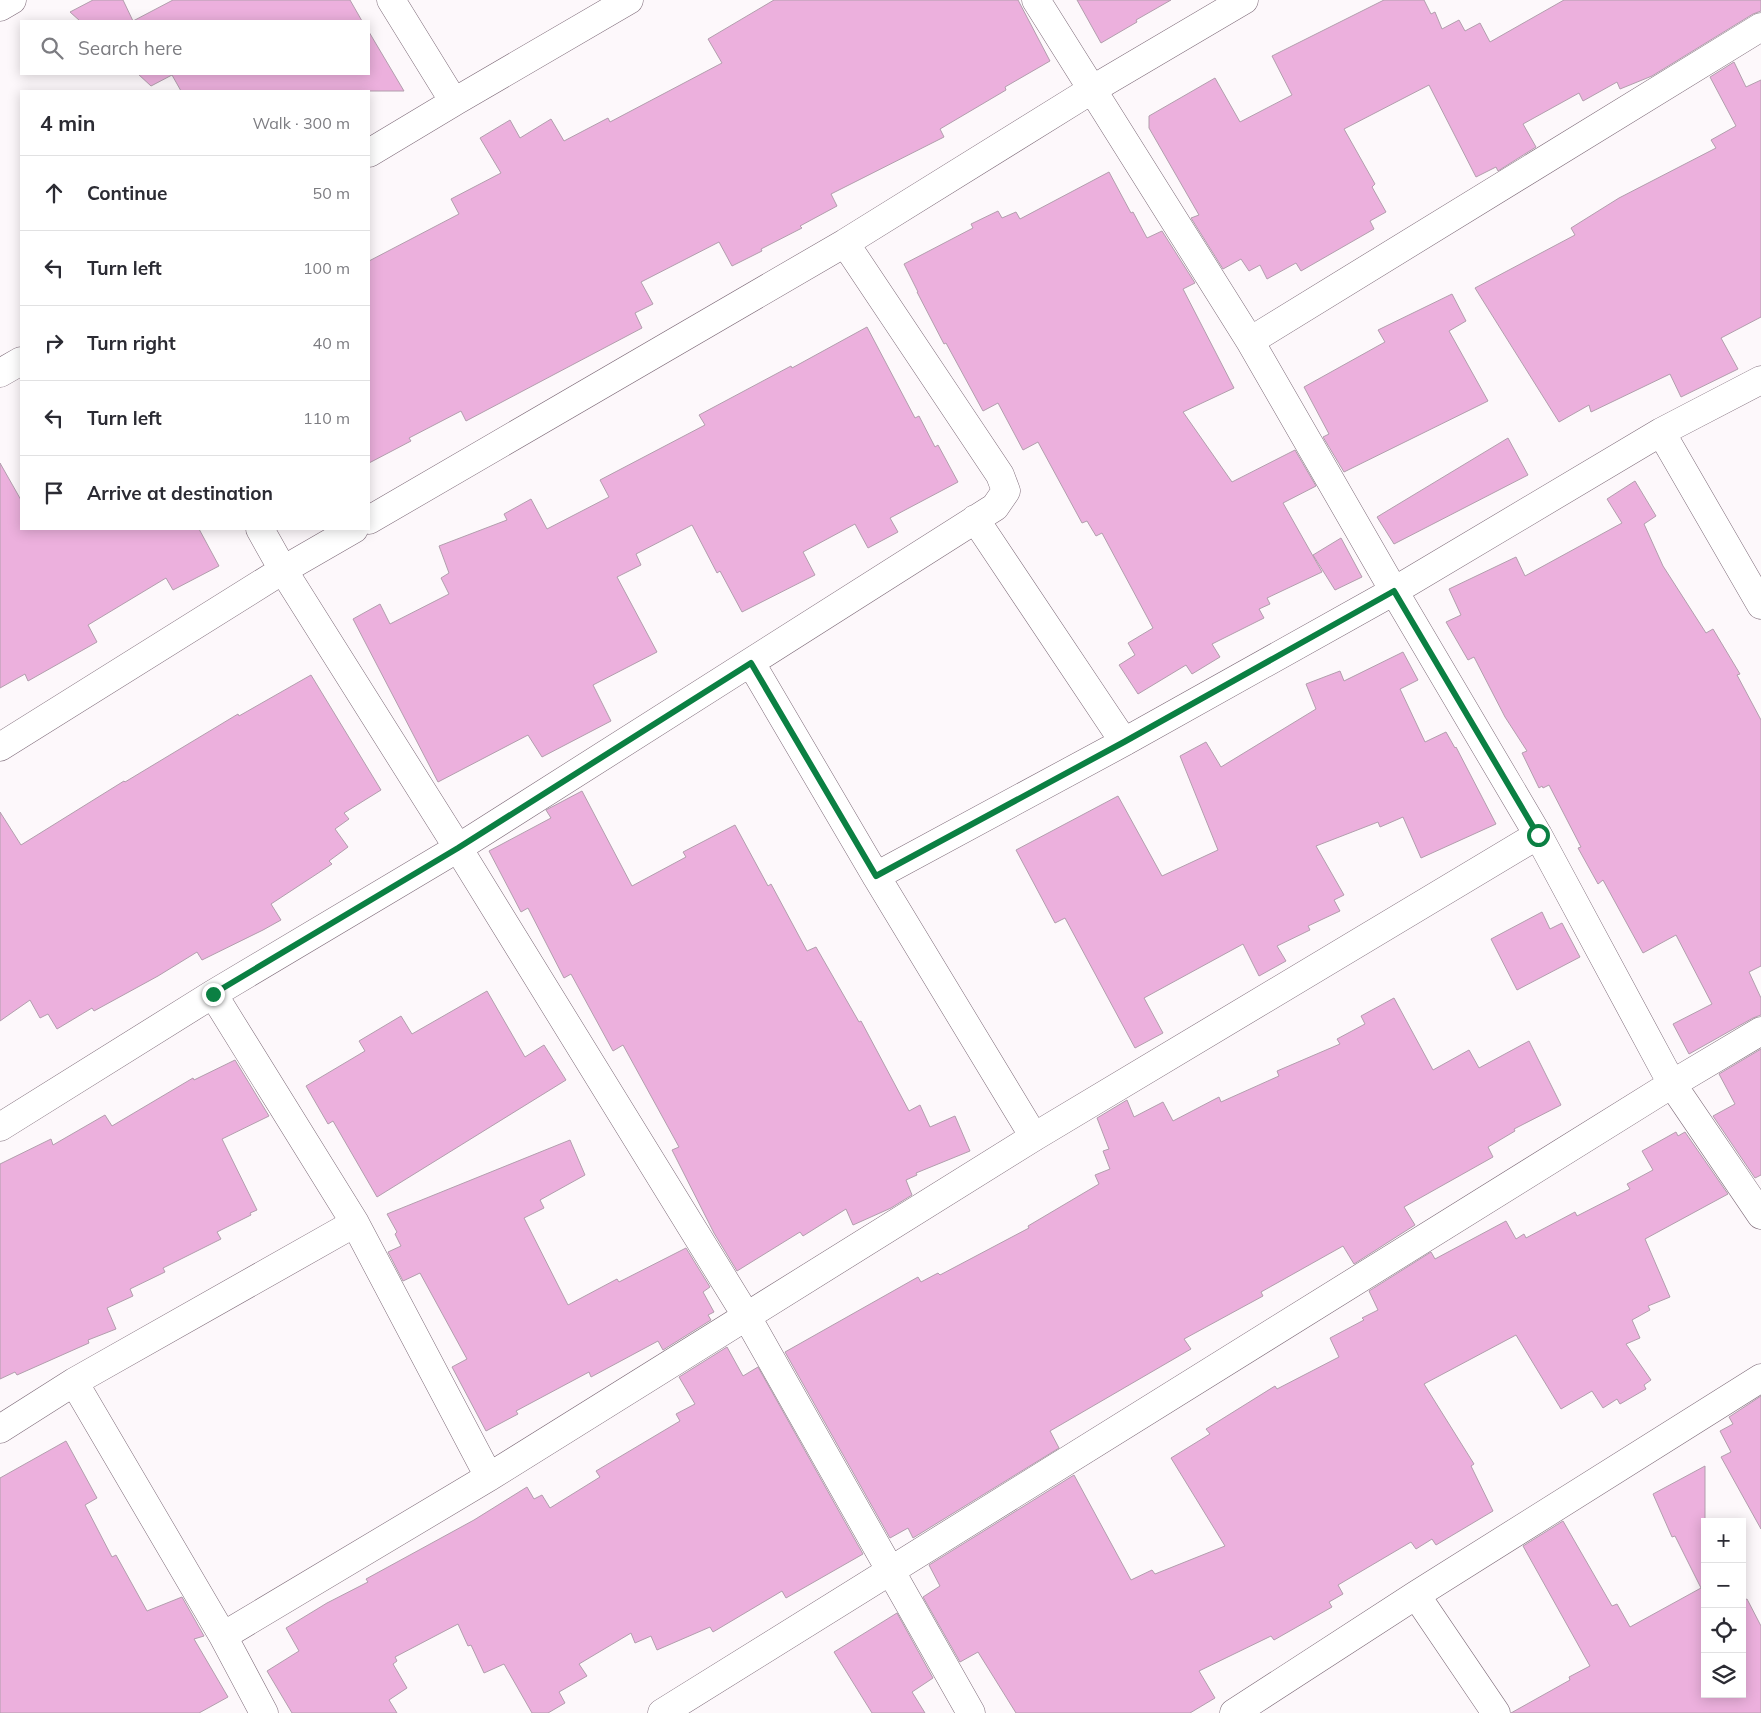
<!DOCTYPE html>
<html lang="en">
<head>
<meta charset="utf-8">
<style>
	body { margin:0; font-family:Mulish,sans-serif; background:#f2f2f3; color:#2b2b33 }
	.controls { position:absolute; right:15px; bottom:15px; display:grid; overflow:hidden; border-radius:0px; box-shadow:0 2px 12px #0003 }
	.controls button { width:45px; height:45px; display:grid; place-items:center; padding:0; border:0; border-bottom:1px solid #e1e1e2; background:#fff; color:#2b2b33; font:25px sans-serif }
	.stop { position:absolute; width:15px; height:15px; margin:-11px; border:4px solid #0b8043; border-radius:50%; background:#fff }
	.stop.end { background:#0b8043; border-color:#fff; box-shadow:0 1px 5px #0008 }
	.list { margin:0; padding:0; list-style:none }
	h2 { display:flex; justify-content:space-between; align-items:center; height:65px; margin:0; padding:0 20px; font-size:21px }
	h2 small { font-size:16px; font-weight:400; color:#7c7c81 }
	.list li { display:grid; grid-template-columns:32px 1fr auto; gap:15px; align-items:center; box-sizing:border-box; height:75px; padding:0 20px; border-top:1px solid #e1e1e2 }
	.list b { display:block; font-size:19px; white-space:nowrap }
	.list em { font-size:16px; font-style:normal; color:#7c7c81 }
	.icon { flex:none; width:28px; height:28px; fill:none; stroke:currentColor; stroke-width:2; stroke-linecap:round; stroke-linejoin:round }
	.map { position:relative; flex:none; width:1761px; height:1713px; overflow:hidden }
	.search { position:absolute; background:#fff; box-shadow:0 2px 12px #0003; left:20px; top:20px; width:350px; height:55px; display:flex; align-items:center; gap:12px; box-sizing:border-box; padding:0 18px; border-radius:0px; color:#7c7c81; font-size:19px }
	.panel { position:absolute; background:#fff; box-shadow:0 2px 12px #0003; left:20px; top:90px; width:350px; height:440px; border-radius:0px }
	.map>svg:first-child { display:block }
	.building { fill:#ecb0dd; stroke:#b29ead }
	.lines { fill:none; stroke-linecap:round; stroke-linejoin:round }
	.minor-casing { stroke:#7d6a78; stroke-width:29 }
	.minor { stroke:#fff; stroke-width:28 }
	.route { stroke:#0b8043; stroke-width:6 }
</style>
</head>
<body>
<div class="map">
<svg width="1761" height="1713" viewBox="0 0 1761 1713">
	<rect width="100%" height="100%" fill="#fdf8fb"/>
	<path class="building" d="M93,0H123L133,21L173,0H350L362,21H80L70,12Z
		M774,0H1018L1050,61L1005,87L1006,90L940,129L944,137L831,194L837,206L800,226L802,228L761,249L762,251L732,266L719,242L641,282L653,304L635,313L642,328L466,421L461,411L409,438L411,441L369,463V261L459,214L451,199L501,173L480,138L510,120L520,138L551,119L564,141L608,118L610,122L722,63L708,39Z
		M1077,0H1171L1136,20L1137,22L1101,43Z
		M1384,0H1424L1431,14L1435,12L1442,29L1459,20L1465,31L1480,23L1490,42L1564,0H1761V11L1753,14L1652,76L1620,89L1617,82L1583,101L1579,93L1523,124L1536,147L1498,171L1496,167L1476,177L1429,85L1344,129L1375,184L1372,187L1386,212L1370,221L1374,229L1301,271L1296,263L1267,279L1260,265L1249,271L1241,259L1223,269L1191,218L1199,215L1149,128V116L1215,78L1240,122L1292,95L1272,56Z
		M369,32L404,91H181L172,75L151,86L138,74H369Z
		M1734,62L1746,87L1761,80V317L1721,338L1738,369L1681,397L1670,374L1591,412L1589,405L1559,422L1475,288L1575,235L1571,228L1619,198L1716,148L1711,140L1736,126L1710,77Z
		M1109,172L1131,213L1133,212L1147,238L1162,231L1195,283L1183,289L1234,388L1183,412L1232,482L1295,450L1316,486L1283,503L1322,572L1267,598L1270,604L1259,609L1264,618L1212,644L1220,657L1192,674L1186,665L1138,694L1119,665L1135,655L1128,643L1153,628L1102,533L1096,536L1087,521L1082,523L1038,442L1023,450L998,403L983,411L946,343L944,344L917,292H918L904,264L973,228L971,224L998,211L1002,218L1016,212L1020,219Z
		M1452,294L1466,321L1449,331L1488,401L1344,472L1323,437L1329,434L1304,387L1385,342L1378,330Z
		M867,327L915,418L919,416L935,447L938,445L958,482L890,518L898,532L868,548L855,524L803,552L815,575L742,612L720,571L717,573L692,525L636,554L641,565L617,577L657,652L593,685L611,721L542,757L528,735L438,782L353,619L380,604L390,624L449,594L441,578L449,573L439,546L507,520L504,514L531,499L547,529L609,497L600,480L705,425L699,415L791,366L792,368Z
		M1508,438L1528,475L1394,544L1377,517Z
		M0,463L21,500V529H199L219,566L173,590L166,578L88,625L97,642L28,681L25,674L0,688Z
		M1635,481L1656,516L1644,524L1663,566L1706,633L1713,629L1740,674L1737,675L1761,720V966L1749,972L1761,998V1015L1753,1018L1689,1054L1673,1024L1712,1004L1676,935L1643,953L1603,880L1598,884L1578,848L1581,847L1549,785L1543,788L1542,786L1539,788L1522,753L1527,751L1505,717L1474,657L1468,660L1446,622L1461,615L1449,589L1516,557L1525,576L1622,523L1607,499Z
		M1341,538L1362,577L1335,590L1313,555Z
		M1403,652L1418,680L1400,689L1425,742L1446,732L1455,748L1456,747L1496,824L1421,858L1403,817L1380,827L1378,822L1316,846L1344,895L1334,900L1340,911L1308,926L1310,930L1277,946L1286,961L1259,976L1243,944L1144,998L1163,1033L1135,1048L1065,918L1055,923L1016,850L1118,796L1162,876L1218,850L1180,756L1206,742L1221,767L1316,709L1306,684L1340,671L1344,681Z
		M311,675L381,790L344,813L349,819L335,829L348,847L329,861L332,864L271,904L281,920L263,930L202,960L197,952L158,976L94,1011L92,1008L57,1029L48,1014L40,1018L30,1000L0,1021V812L21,845L124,781L125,782L238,714L239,716Z
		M582,791L632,886L686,857L683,852L735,825L768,886L771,884L807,951L816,947L859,1022L861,1021L909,1111L920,1105L930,1127L955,1116L970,1151L916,1173L917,1175L906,1180L912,1195L891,1208L853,1225L846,1209L803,1236L800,1232L737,1271L714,1233L672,1150L679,1147L623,1045L613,1051L571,974L564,978L528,908L521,912L489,851L551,818L546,810Z
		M1542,912L1550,929L1562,923L1580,957L1517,990L1491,939Z
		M487,991L525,1057L544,1045L566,1080L377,1197L333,1121L328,1124L306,1086L365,1051L359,1041L401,1016L412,1034Z
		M1394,998L1433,1070L1469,1050L1479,1068L1529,1041L1561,1105L1514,1129L1515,1131L1488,1147L1493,1157L1404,1207L1415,1225L1354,1264L1343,1246L1261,1292L1263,1296L1184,1339L1191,1349L1050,1431L1059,1448L913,1538L908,1528L890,1538L785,1352L918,1277L921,1282L938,1273L940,1275L1029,1228L1028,1226L1099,1184L1095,1175L1110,1169L1103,1151L1109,1149L1097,1118L1127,1100L1134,1117L1163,1102L1173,1121L1219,1097L1221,1102L1279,1076L1277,1071L1340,1044L1337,1039L1365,1024L1361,1016Z
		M1761,1049V1175L1755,1178L1713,1116L1735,1104L1719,1074Z
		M235,1060L269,1116L222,1139L257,1210L250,1213L251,1215L217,1232L221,1239L163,1268L165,1272L130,1289L133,1296L107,1308L116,1329L88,1340L89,1343L17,1375L15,1372L0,1379V1164L51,1139L53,1145L105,1115L112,1126L193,1078L194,1080Z
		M1676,1132L1678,1136L1685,1132L1728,1194L1645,1239L1670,1297L1648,1306L1650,1310L1632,1320L1640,1338L1626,1344L1651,1380L1644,1385L1646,1389L1620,1404L1617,1399L1603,1408L1592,1391L1561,1409L1516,1335L1424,1384L1474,1464L1471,1466L1493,1511L1436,1545L1432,1539L1416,1549L1411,1542L1338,1585L1343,1594L1329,1602L1332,1607L1274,1640L1271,1636L1199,1671L1215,1698L1190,1713H1016L978,1652L960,1662L923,1597L940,1586L929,1565L1074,1475L1131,1580L1152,1570L1155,1574L1225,1546L1171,1458L1210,1434L1206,1429L1275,1386L1277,1389L1339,1357L1330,1338L1364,1320L1362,1318L1378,1310L1369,1291L1431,1252L1435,1259L1506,1221L1516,1239L1524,1234L1526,1238L1575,1212L1577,1216L1630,1189L1627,1184L1653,1170L1642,1151Z
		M570,1140L585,1175L540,1200L544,1208L524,1218L568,1305L617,1279L619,1282L686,1248L710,1287L703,1292L714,1312L708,1315L711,1320L663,1350L658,1341L591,1377L589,1372L516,1411L518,1414L486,1431L452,1367L467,1359L420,1273L403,1281L388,1252L401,1246L395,1234L397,1232L387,1214Z
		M727,1347L743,1376L758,1367L863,1554L786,1598L782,1591L713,1632L710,1627L657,1650L651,1636L635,1643L631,1633L579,1664L587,1676L559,1692L565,1703L548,1713H532L504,1664L484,1673L471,1645L468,1646L458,1624L395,1657L397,1661L393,1664L407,1688L389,1700L397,1713H292L267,1671L299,1651L286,1628L327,1603L368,1582L366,1579L474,1520L527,1487L534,1499L542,1495L550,1508L600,1477L596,1471L680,1421L676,1414L695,1404L679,1377Z
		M1761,1396V1529L1721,1457L1731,1452L1720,1431L1733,1424L1729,1417Z
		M66,1441L97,1498L85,1505L112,1557L116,1555L147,1611L182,1597L204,1636L194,1639L228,1697L199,1713H0V1478Z
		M1705,1466V1694H1742V1601L1747,1599L1761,1626V1713H1511L1570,1680L1569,1677L1590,1666L1523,1546L1563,1521L1612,1606L1617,1604L1630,1627L1701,1588L1675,1536L1672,1537L1653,1494Z
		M897,1613L933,1678L912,1692L925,1713H872L834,1652Z"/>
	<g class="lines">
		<g class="minor-casing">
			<path id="minor" d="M1036,0L1250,341L1394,591L1538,835L1672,1084L1761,1215
				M0,7L12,0
				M454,102L629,0
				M369,153L454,102L391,0
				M1250,341L1761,27
				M0,373L21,361
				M1661,432L1761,605
				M975,519L1124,742
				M369,520L845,243L1093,89L1244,0
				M260,529L283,570L458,848L747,1317L971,1713
				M751,663L876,876L1034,1137
				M0,747L283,570L354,529
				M876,876L1124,742L1394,591L1661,432L1761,380
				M213,994L355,1223L489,1477
				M0,1127L213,994L458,848L995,507L1006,491L1000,475L845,243
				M74,1382L223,1636L264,1713
				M0,1429L74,1382L355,1223
				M1416,1595L1496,1713
				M223,1636L489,1477L1034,1137L1538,835
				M662,1713L1672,1084L1761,1031
				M1234,1713L1416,1595L1761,1378"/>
		</g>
		<use href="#minor" class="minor"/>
	</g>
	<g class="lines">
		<path class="route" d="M213,994L458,848L751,663L876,876L1124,742L1394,591L1538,835"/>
	</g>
</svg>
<div class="controls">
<button>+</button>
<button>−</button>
<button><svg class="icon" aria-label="locate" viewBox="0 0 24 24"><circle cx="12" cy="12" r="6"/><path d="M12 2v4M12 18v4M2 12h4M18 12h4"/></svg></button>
<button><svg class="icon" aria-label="layers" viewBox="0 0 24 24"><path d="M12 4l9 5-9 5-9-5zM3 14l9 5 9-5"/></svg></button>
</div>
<div class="stop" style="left:1538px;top:835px"></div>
<div class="stop end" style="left:213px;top:994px"></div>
<div class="search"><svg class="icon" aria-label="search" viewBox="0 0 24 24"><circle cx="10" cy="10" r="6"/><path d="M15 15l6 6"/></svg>Search here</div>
<section class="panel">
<h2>4 min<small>Walk · 300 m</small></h2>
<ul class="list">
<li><svg class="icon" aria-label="ahead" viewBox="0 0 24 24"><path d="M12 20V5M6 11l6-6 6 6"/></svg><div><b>Continue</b></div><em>50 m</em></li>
<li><svg class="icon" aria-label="left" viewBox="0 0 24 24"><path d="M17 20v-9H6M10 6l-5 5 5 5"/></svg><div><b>Turn left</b></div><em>100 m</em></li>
<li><svg class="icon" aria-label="right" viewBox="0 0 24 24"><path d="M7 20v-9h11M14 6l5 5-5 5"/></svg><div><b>Turn right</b></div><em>40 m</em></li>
<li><svg class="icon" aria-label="left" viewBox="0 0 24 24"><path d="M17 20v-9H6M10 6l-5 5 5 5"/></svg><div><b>Turn left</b></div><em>110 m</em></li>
<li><svg class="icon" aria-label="arrive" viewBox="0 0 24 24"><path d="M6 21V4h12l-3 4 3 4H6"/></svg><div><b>Arrive at destination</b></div></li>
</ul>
</section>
</div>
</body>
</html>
